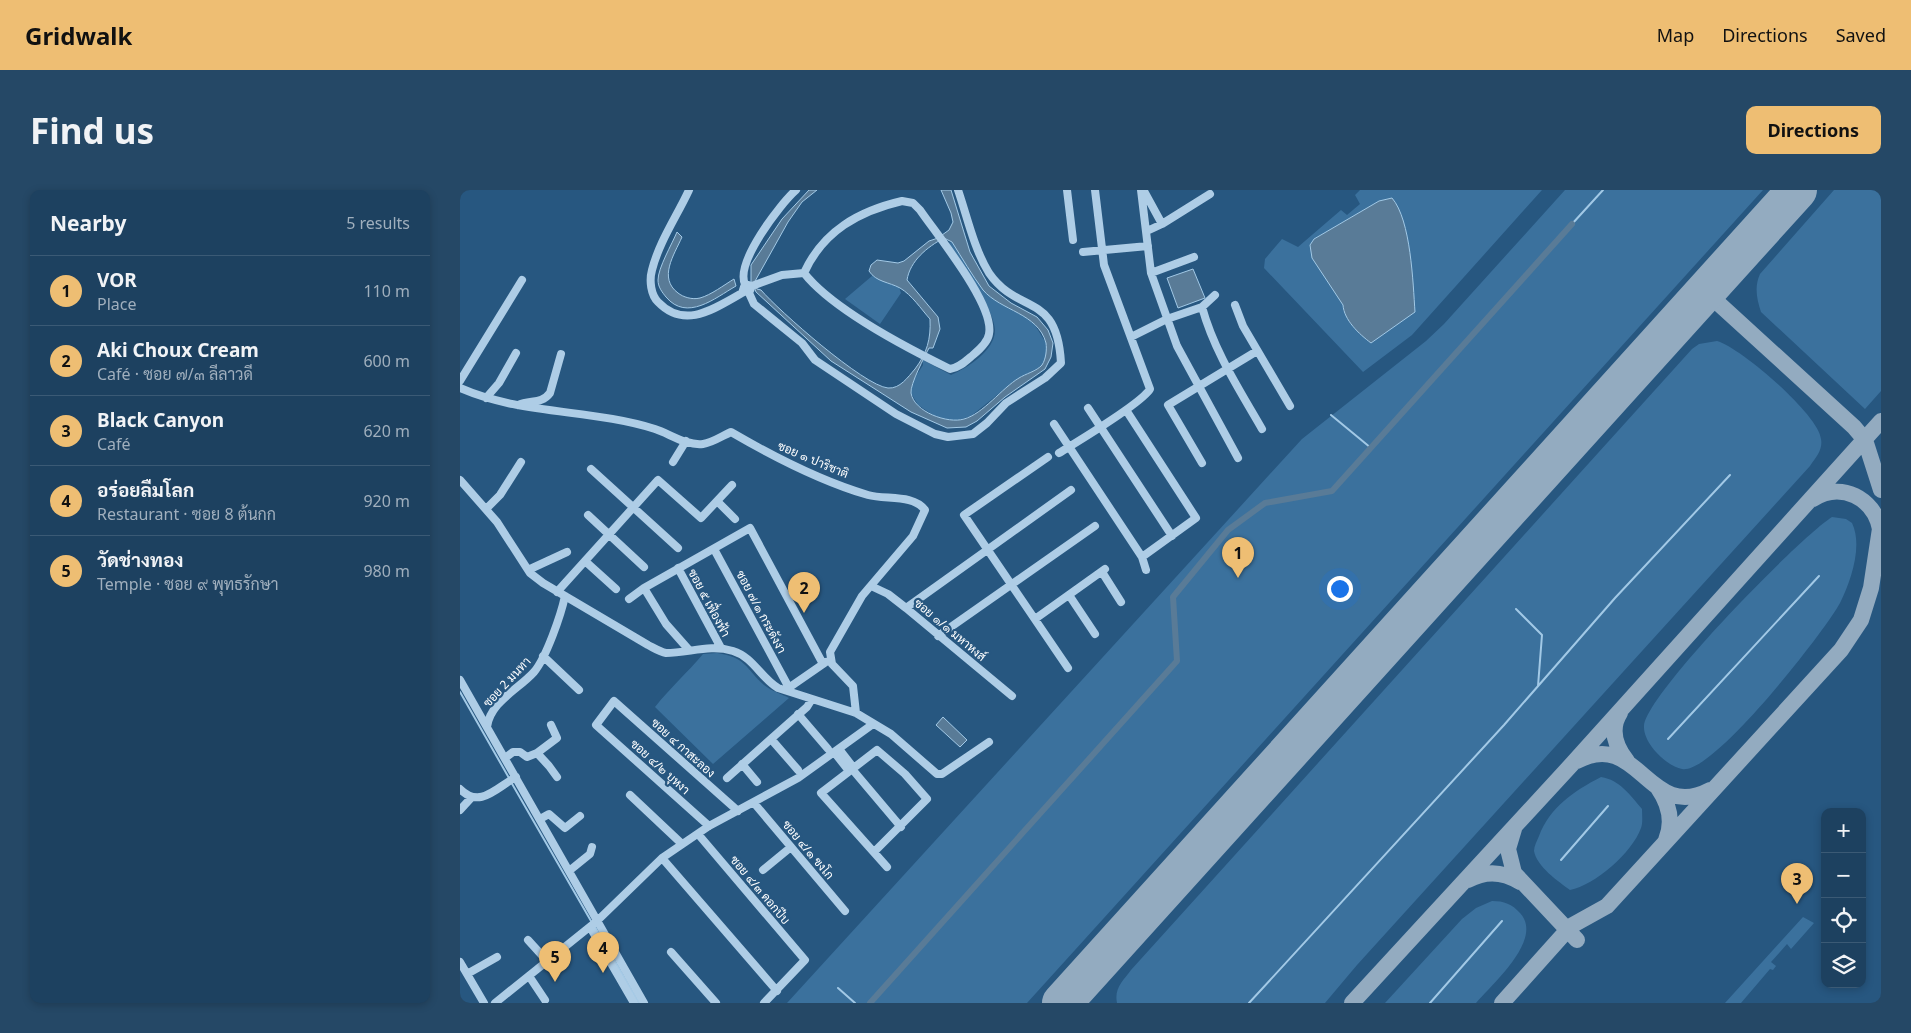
<!DOCTYPE html>
<html lang="en">
<head>
<meta charset="utf-8">
<style>
	body { margin:0; font-family:"Noto Sans",Sarabun,sans-serif; background:#254866; color:#f1f3f6 }
	.controls { position:absolute; right:15px; bottom:15px; display:grid; overflow:hidden; border-radius:10px; box-shadow:0 2px 8px #0003 }
	.controls button { width:45px; height:45px; display:grid; place-items:center; padding:0; border:0; border-bottom:1px solid #3b5a75; background:#1d4160; color:#f1f3f6; font:25px sans-serif }
	.you { position:absolute; left:879px; top:398px; width:18px; height:18px; margin:-12px; border:4px solid #fff; border-radius:50%; background:#1a73e8; box-shadow:0 0 0 8px #1a73e833 }
	.badge { display:grid; place-items:center; width:32px; height:32px; border-radius:50%; background:#eebe73; color:#111; font-size:16px; font-weight:700 }
	.pin { position:absolute; translate:-50% -41px; filter:drop-shadow(0 1px 2px #0008) }
	.pin::after { content:''; position:absolute; top:26px; width:18px; height:15px; background:inherit; clip-path:polygon(0 0,100% 0,50% 100%) }
	.list { margin:0; padding:0; list-style:none }
	h2 { display:flex; justify-content:space-between; align-items:center; height:65px; margin:0; padding:0 20px; font-size:21px }
	h2 small { font-size:16px; font-weight:400; color:#a0afbd }
	.list li { display:grid; grid-template-columns:32px 1fr auto; gap:15px; align-items:center; box-sizing:border-box; height:70px; padding:0 20px; border-top:1px solid #3b5a75 }
	.list b { display:block; font-size:19px; white-space:nowrap }
	.list p { margin:0; font-size:16px; white-space:nowrap; color:#a0afbd }
	.list em { font-size:16px; font-style:normal; color:#a0afbd }
	.icon { flex:none; width:28px; height:28px; fill:none; stroke:currentColor; stroke-width:2; stroke-linecap:round; stroke-linejoin:round }
	.map { position:relative; flex:none; width:1421px; height:813px; overflow:hidden; border-radius:10px }
	header { display:flex; align-items:center; gap:30px; box-sizing:border-box; height:70px; padding:0 25px; background:#eebe73; color:#111 }
	header strong { font-size:24px }
	nav { display:flex; gap:28px; margin-inline-start:auto; font-size:18px }
	.intro { display:flex; align-items:center; justify-content:space-between; box-sizing:border-box; height:120px; padding:0 30px }
	h1 { margin:0; font-size:35px }
	.button { padding:12px 22px; border-radius:10px; background:#eebe73; color:#111; font-size:18px; font-weight:700 }
	main { display:flex; gap:30px; padding:0 30px }
	aside { flex:1; background:#1d4160; border-radius:10px; box-shadow:0 2px 8px #0003 }
	.map>svg:first-child { display:block }
	.green { fill:#3b719d; fill-rule:evenodd }
	.water { fill:#597b97; stroke:#a2c9e6; fill-rule:evenodd }
	.lines { fill:none; stroke-linecap:round; stroke-linejoin:round }
	.stream { stroke:#a2c9e6; stroke-width:2 }
	.canal { stroke:#597b97; stroke-width:6 }
	.taxiway { stroke:#93abc0; stroke-width:16 }
	.runway { stroke:#93abc0; stroke-width:40 }
	.minor { stroke:#aecde6; stroke-width:8 }
	.labels { text-anchor:middle; stroke-width:4.5; stroke-linejoin:round; paint-order:stroke }
	.street-label { font-size:12px; fill:#fff; stroke:#275780 }
</style>
</head>
<body>
<header>
<strong>Gridwalk</strong>
<nav><a>Map</a><a>Directions</a><a>Saved</a></nav>
</header>
<div class="intro"><h1>Find us</h1><a class="button">Directions</a></div>
<main>
<aside>
<h2>Nearby<small>5 results</small></h2>
<ul class="list">
<li><span class="badge">1</span><div><b>VOR</b><p>Place</p></div><em>110 m</em></li>
<li><span class="badge">2</span><div><b>Aki Choux Cream</b><p>Café · ซอย ๗/๓ ลีลาวดี</p></div><em>600 m</em></li>
<li><span class="badge">3</span><div><b>Black Canyon</b><p>Café</p></div><em>620 m</em></li>
<li><span class="badge">4</span><div><b>อร่อยลืมโลก</b><p>Restaurant · ซอย 8 ต้นกก</p></div><em>920 m</em></li>
<li><span class="badge">5</span><div><b>วัดช่างทอง</b><p>Temple · ซอย ๙ พุทธรักษา</p></div><em>980 m</em></li>
</ul>
</aside>
<div class="map">
<svg width="1421" height="813" viewBox="0 0 1421 813">
	<rect width="100%" height="100%" fill="#275780"/>
	<path class="green" d="M900,0H1082L952,145L903,182L804,78L805,69L822,49L838,57L881,20L887,25L900,14L895,5ZM919,11L883,122V115L850,55L854,49Z
		M1105,0H1303L567,813H327L842,249L966,151L984,134Z
		M1374,0H1421V201L1405,219L1301,122C1297,110 1294,97 1300,84Z
		M492,52L532,108L573,132L586,153V166L582,176L557,189L511,226L492,232L473,225L458,215L451,203L453,191L463,175V170L491,185C507,178 535,161 535,140C534,118 500,73 488,53Z
		M412,86L439,97L441,103L420,134L385,109Z
		M1257,151C1280,157 1359,225 1361,249C1363,260 1356,267 1350,276L897,775L865,813H657C654,798 663,791 671,780L1232,159L1239,154Z
		M1372,327L1386,329L1392,333C1403,356 1391,391 1380,413C1365,441 1252,586 1222,579C1206,576 1183,553 1184,536C1186,504 1339,348 1372,327Z
		M257,463C287,468 284,477 304,495C311,501 322,504 329,508L253,574L195,517C210,498 227,483 243,464Z
		M1141,587C1160,590 1170,605 1182,619C1182,625 1183,633 1181,638C1172,663 1135,695 1110,700C1098,691 1077,677 1074,661C1074,656 1077,651 1079,646C1090,617 1114,601 1141,587Z
		M1032,711C1044,711 1052,714 1060,723C1084,749 1033,793 1016,813H925L1002,729L1016,718Z
		M1343,727L1354,733L1331,759L1327,754L1311,772L1316,776L1313,780L1310,779L1281,813H1265Z"/>
	<path class="water" d="M349,0H357L342,12L328,32L294,93L297,99L301,100C318,120 404,196 428,198C440,199 448,187 455,179C467,163 471,149 470,129C461,119 452,105 440,98C429,92 416,92 409,81L411,75L417,70L438,73L444,71L469,51L478,48L489,40L493,32L491,23L481,0H491L510,62L529,96L551,113L577,127L588,140L593,153L591,167L585,179L545,207L517,231L506,237L487,238L451,222L415,199L371,171L296,102L293,94L291,93V75L322,29ZM484,48L492,52C502,68 512,85 523,100C541,121 578,123 586,153C587,159 586,169 582,175C577,181 565,184 559,188C542,198 523,224 504,229C488,234 454,222 451,203C450,194 465,166 469,158H473L480,139L478,127L447,90C450,71 467,57 484,48Z
		M932,8C951,30 953,93 955,122L911,153C899,144 884,130 883,115L852,68L850,55L854,49L919,11Z
		M217,42L222,47C214,65 198,88 218,103C223,107 232,110 240,108C251,105 264,95 274,89L276,96C255,108 227,132 206,107C202,102 198,97 198,90C198,78 212,54 217,42Z
		M733,79L745,108L718,118L707,88Z
		M483,527L507,550L500,557L476,535Z"/>
	<g class="lines">
		<path class="stream" d="M1112,34L1143,0
			M871,225L911,258
			M1056,419L1082,445L1078,496
			M0,502L49,588
			M1208,549L1359,386
			M51,592L131,731
			M1101,670L1148,616
			M135,737L179,813
			M378,798L395,813
			M789,813L1044,535L1155,408L1270,285
			M970,813L1042,731"/>
		<path class="canal" d="M410,813L717,471L713,407L768,340L805,313L872,301L1112,34"/>
		<path class="taxiway" d="M1246,102L1394,237L1405,250L1421,300
			M1353,309C1381,291 1414,308 1420,339
			M1160,523C1149,540 1156,557 1167,571
			M1117,571C1179,538 1188,633 1250,600
			M1198,598C1209,614 1214,631 1206,650
			M1054,639L1048,659L1054,683L1117,750
			M1008,690C1026,680 1044,682 1060,692
			M608,806L615,813
			M892,813L1113,573L1421,231
			M1042,813L1111,736L1147,716L1381,460L1401,430L1411,398L1421,332"/>
		<path class="runway" d="M602,813L1337,0"/>
		<path class="minor" d="M229,0C217,26 199,52 192,80C189,91 191,105 198,112C226,141 256,117 284,102
			M607,0L613,50
			M681,0L691,83L717,156L778,268
			M684,1L702,34
			M442,11L453,13L460,20C477,45 535,115 529,144C528,152 519,160 513,165C506,171 499,178 490,179C447,158 373,120 344,83C363,41 399,21 442,11Z
			M687,41L702,34L750,4
			M623,62L688,56
			M691,83L734,67
			M285,94C275,73 320,14 336,0
			M292,96L322,85L344,83
			M289,103L292,96L285,94L283,100L289,103L294,114L342,153L355,170L436,224L475,244L488,247L513,244L527,233L546,213L585,188L601,173C597,101 559,126 529,83C514,59 507,26 498,0
			M775,115L783,136L830,216
			M742,117C754,161 779,199 802,239
			M671,147L707,129L742,117L755,105
			M0,191L62,90
			M0,198C61,225 132,219 195,239C210,244 227,256 243,254C252,253 262,246 271,242C314,267 360,291 408,305C426,310 453,304 465,320L453,346L402,406L370,462L372,474L393,496L396,523
			M26,208L39,193L56,163
			M58,215C70,209 81,215 90,203L101,164
			M628,218L712,346
			M666,220L736,328L682,367
			M594,234L682,367L686,380
			M599,263C617,252 682,213 690,199L644,75L635,0
			M588,267L504,325L608,478
			M213,272L226,251
			M742,273L708,215L797,161
			M131,279L218,358
			M0,290L37,332L70,383L83,393L188,455C194,458 200,462 206,463C229,463 250,454 273,461C293,467 301,488 318,498L396,523L431,544L477,584H482L529,552
			M257,311L275,329
			M27,318L40,305L61,272
			M128,325L184,377
			M254,359L328,496
			M125,371L156,399
			M218,378L261,458
			M68,380L107,362
			M642,382L661,412
			M411,396L428,404L446,418L552,506
			M184,398L206,434L229,460
			M97,402L198,290L241,328L272,295
			M609,405L635,444
			M169,409L184,398L290,338L363,474
			M446,418L611,300
			M575,429L645,379
			M478,446L635,336
			M83,466L119,500
			M0,490L184,813
			M327,499L366,472
			M338,524L368,559
			M27,537C30,512 59,499 74,482C86,468 101,425 105,406
			M311,549L338,580
			M379,559L393,577
			M374,562L389,581
			M77,563L97,548L91,535
			M45,568L53,562H60L67,567L77,563L89,576L97,587
			M282,574L297,592
			M392,579L441,637
			M267,588L347,517L352,509
			M0,599C20,619 36,598 56,587
			M170,605L222,654
			M294,613L385,721
			M0,620L11,608
			M80,629L89,624L105,638L120,626
			M249,636L136,535L154,511L278,621
			M238,644L345,770L304,813
			M414,662L467,609L445,584L417,560L361,603L427,677
			M202,668L317,801
			M303,680L331,657
			M109,681L130,664L132,657
			M130,737L174,813
			M68,750L88,772
			M211,762L256,813
			M0,772L24,813
			M7,784L37,767
			M69,786L85,810
			M35,813L137,731L202,668L249,636L338,588L413,534"/>
	</g>
	<g class="labels">
		<g class="street-label">
			<text transform="translate(353 270) rotate(23)" y="4">ซอย ๑ ปาริชาติ</text>
			<text transform="translate(249 413) rotate(62)" y="4">ซอย ๕ เฟื่องฟ้า</text>
			<text transform="translate(301 422) rotate(62)" y="4">ซอย ๗/๑ กระดังงา</text>
			<text transform="translate(490 440) rotate(40)" y="4">ซอย ๑/๑ มหาหงส์</text>
			<text transform="translate(47 492) rotate(-47)" y="4">ซอย 2 มนทา</text>
			<text transform="translate(223 558) rotate(42)" y="4">ซอย ๔ กาสะลอง</text>
			<text transform="translate(200 577) rotate(42)" y="4">ซอย ๔/๒ บุหงา</text>
			<text transform="translate(348 660) rotate(50)" y="4">ซอย ๔/๑ ฃงโก</text>
			<text transform="translate(300 700) rotate(50)" y="4">ซอย ๔/๓ ดอกปีบ</text>
		</g>
	</g>
</svg>
<div class="controls">
<button>+</button>
<button>−</button>
<button><svg class="icon" aria-label="locate" viewBox="0 0 24 24"><circle cx="12" cy="12" r="6"/><path d="M12 2v4M12 18v4M2 12h4M18 12h4"/></svg></button>
<button><svg class="icon" aria-label="layers" viewBox="0 0 24 24"><path d="M12 4l9 5-9 5-9-5zM3 14l9 5 9-5"/></svg></button>
</div>
<div class="you"></div>
<div class="pin badge" style="left:778px;top:388px">1</div>
<div class="pin badge" style="left:344px;top:423px">2</div>
<div class="pin badge" style="left:1337px;top:714px">3</div>
<div class="pin badge" style="left:143px;top:783px">4</div>
<div class="pin badge" style="left:95px;top:792px">5</div>
</div>
</main>
</body>
</html>
